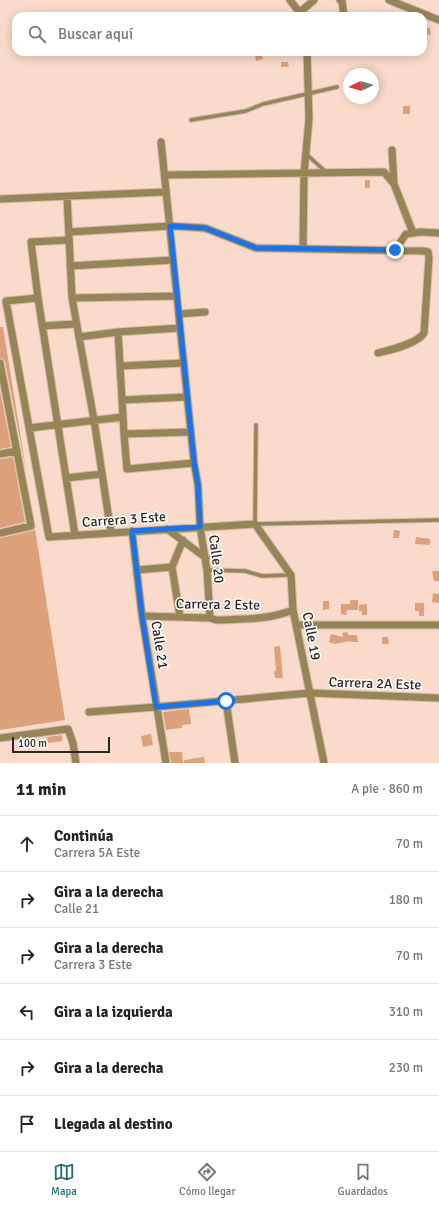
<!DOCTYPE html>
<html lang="es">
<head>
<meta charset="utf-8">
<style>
	body { margin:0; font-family:Signika,sans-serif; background:#f2f2f2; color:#222 }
	.compass { position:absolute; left:343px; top:68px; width:36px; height:36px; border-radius:50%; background:#fff; box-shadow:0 2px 10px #0003; rotate:266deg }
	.scale { position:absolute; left:12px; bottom:10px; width:98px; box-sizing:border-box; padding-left:4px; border:2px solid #30251f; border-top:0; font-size:11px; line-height:14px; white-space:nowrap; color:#30251f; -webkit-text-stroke:3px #fff; paint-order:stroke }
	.stop { position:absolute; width:12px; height:12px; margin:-9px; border:3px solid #1a73e8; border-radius:50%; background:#fff }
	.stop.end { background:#1a73e8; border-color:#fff; box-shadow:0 1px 4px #0008 }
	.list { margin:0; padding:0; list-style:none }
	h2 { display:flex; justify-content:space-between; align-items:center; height:52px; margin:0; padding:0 16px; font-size:17px }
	h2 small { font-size:13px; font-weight:400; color:#767676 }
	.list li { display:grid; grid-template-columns:26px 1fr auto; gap:12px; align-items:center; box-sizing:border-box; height:56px; padding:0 16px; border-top:1px solid #e0e0e0 }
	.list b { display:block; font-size:15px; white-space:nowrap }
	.list p { margin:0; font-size:13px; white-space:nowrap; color:#767676 }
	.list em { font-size:13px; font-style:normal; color:#767676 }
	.icon { flex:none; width:22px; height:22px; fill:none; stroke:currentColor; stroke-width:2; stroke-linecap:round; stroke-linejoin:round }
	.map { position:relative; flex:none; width:439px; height:763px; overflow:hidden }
	.search { position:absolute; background:#fff; box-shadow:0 2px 10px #0003; left:12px; right:12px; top:12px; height:44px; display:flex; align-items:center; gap:10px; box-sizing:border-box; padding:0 14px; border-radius:12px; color:#767676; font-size:15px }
	.sheet { height:388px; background:#fff }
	nav { display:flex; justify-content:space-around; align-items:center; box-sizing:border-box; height:56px; border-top:1px solid #e0e0e0; background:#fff; font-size:11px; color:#767676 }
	nav a { display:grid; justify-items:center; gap:2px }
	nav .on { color:#236e72 }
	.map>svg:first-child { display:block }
	.building { fill:#dca17a }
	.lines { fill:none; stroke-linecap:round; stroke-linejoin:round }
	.lane-casing { stroke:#d5b9ac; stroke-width:5.5 }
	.street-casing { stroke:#d5b9ac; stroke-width:9 }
	.lane { stroke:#958557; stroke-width:3.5 }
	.street { stroke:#958557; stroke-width:7 }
	.route { stroke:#1a73e8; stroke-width:5 }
	.labels { text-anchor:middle; stroke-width:3; stroke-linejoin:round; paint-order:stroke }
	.street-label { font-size:14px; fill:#30251f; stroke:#fff }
</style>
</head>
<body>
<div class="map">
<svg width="439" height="763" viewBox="0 0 439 763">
	<rect width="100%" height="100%" fill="#f9dacb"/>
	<path class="building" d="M425,28H430L431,35H425Z
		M261,53L263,59L256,61L255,54Z
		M281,62H288L289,67H281Z
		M403,106H410V114H403Z
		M365,180H370V188H365Z
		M0,327H3L27,476L5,362L3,359L0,358Z
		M0,390L11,447L0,449Z
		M13,457L25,522L0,528V459Z
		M35,529L65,720L0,730V538L32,531Z
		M394,530L400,531L399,538H393Z
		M416,537L430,539V545L415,544Z
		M432,571H439V581H434Z
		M433,593L439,594V603L432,602Z
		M350,600H358V610H347L346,615L341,614V604H350Z
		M323,601H329V609L323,610Z
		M415,603H424V616H419V611H415Z
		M367,604V615H362V611H359V605Z
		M348,632V635H357L358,642H351V641L335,644L329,642L331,634L343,637L342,633Z
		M382,637H388L389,644H382Z
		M280,646L283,678H275L274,671H276L274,647Z
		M189,709L191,724L182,725V728L166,730L163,712Z
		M151,734L153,745L143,747L141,736Z
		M62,735V741L48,743L47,737Z
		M169,752H182L183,763H171Z
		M204,757L205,763H184V760Z"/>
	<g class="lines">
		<g class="lane-casing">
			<path id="lane" d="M191,120L246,111L263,104L337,87
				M306,154L325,171
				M256,425L255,524L439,520
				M207,570L245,571L262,576L290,575"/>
		</g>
		<g class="street-casing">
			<path id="street" d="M290,0L302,16
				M340,0L342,1L344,16
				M389,0L439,20
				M300,12L314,0
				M161,142L194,463L198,485L200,527L207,570L210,618
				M392,150L394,184
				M165,175L384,172L394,184L413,233
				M67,196L72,298L94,420L111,533
				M0,199L166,192
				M69,232L170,226L205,228L256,248L423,251L428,252L429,258L424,333C417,344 390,350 378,353
				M69,240L31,242L38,298L75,535
				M303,249L304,174L309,119L307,52
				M395,250L406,234L420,232L439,233
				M70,266L173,260
				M38,298L6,301L49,537L255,524L291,575L293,610L324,763
				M72,298L177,296
				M179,314L205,312
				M42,326L76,324
				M118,332L124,434L127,469L194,463
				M79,337L118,332L180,328
				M0,363L31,526L0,533
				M120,366L184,363
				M122,400L187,397
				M29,428L123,417
				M124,434L191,432
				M0,454L17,451
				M66,478L102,474
				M167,529L206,558
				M132,531L142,616L166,763
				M137,570L172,567
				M142,616L210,618L216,620C243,619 268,620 293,610
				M180,617L172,567L183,540
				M297,625H439
				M226,701L235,763
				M89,712L156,707L310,693L439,698
				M0,738L68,729L73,743L76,763"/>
		</g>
		<use href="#lane" class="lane"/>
		<use href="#street" class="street"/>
	</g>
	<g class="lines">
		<path class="route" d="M226,701L156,707L142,616L132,531L200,527L198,485L194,463L170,226L205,228L256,248L395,250"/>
	</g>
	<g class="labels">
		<g class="street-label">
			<text transform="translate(124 519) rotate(-4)" y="5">Carrera 3 Este</text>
			<text transform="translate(217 559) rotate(83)" y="5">Calle 20</text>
			<text transform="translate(218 604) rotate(1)" y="5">Carrera 2 Este</text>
			<text transform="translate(312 636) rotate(79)" y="5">Calle 19</text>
			<text transform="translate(160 645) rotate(81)" y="5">Calle 21</text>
			<text transform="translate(375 683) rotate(2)" y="5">Carrera 2A Este</text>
		</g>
	</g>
</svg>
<svg class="compass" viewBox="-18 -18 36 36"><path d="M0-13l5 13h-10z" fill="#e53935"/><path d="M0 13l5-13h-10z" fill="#767676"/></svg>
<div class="scale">100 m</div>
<div class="stop" style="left:226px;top:701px"></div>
<div class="stop end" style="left:395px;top:250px"></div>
<div class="search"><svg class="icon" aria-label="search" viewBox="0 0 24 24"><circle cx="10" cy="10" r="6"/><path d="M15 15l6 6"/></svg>Buscar aquí</div>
</div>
<section class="sheet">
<h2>11 min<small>A pie · 860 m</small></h2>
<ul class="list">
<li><svg class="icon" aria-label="ahead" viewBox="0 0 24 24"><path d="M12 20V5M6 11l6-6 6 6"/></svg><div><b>Continúa</b><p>Carrera 5A Este</p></div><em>70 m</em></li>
<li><svg class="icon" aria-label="right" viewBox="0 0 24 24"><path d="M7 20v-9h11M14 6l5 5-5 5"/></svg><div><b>Gira a la derecha</b><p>Calle 21</p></div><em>180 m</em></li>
<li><svg class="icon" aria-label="right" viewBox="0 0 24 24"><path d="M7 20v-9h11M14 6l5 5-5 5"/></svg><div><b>Gira a la derecha</b><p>Carrera 3 Este</p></div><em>70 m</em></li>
<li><svg class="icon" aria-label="left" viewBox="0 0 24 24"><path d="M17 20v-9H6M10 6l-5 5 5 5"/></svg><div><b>Gira a la izquierda</b></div><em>310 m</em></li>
<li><svg class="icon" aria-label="right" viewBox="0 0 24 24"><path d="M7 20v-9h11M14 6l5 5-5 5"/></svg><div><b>Gira a la derecha</b></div><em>230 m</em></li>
<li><svg class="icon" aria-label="arrive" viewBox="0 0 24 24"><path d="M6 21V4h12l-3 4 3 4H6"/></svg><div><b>Llegada al destino</b></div></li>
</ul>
</section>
<nav>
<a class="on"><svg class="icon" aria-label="map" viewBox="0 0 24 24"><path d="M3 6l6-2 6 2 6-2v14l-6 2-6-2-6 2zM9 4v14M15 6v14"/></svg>Mapa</a>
<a><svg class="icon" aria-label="directions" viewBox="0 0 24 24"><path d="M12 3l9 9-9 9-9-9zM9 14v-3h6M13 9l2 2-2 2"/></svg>Cómo llegar</a>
<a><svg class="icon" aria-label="saved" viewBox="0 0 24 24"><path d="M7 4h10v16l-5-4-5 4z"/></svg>Guardados</a>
</nav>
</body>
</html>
